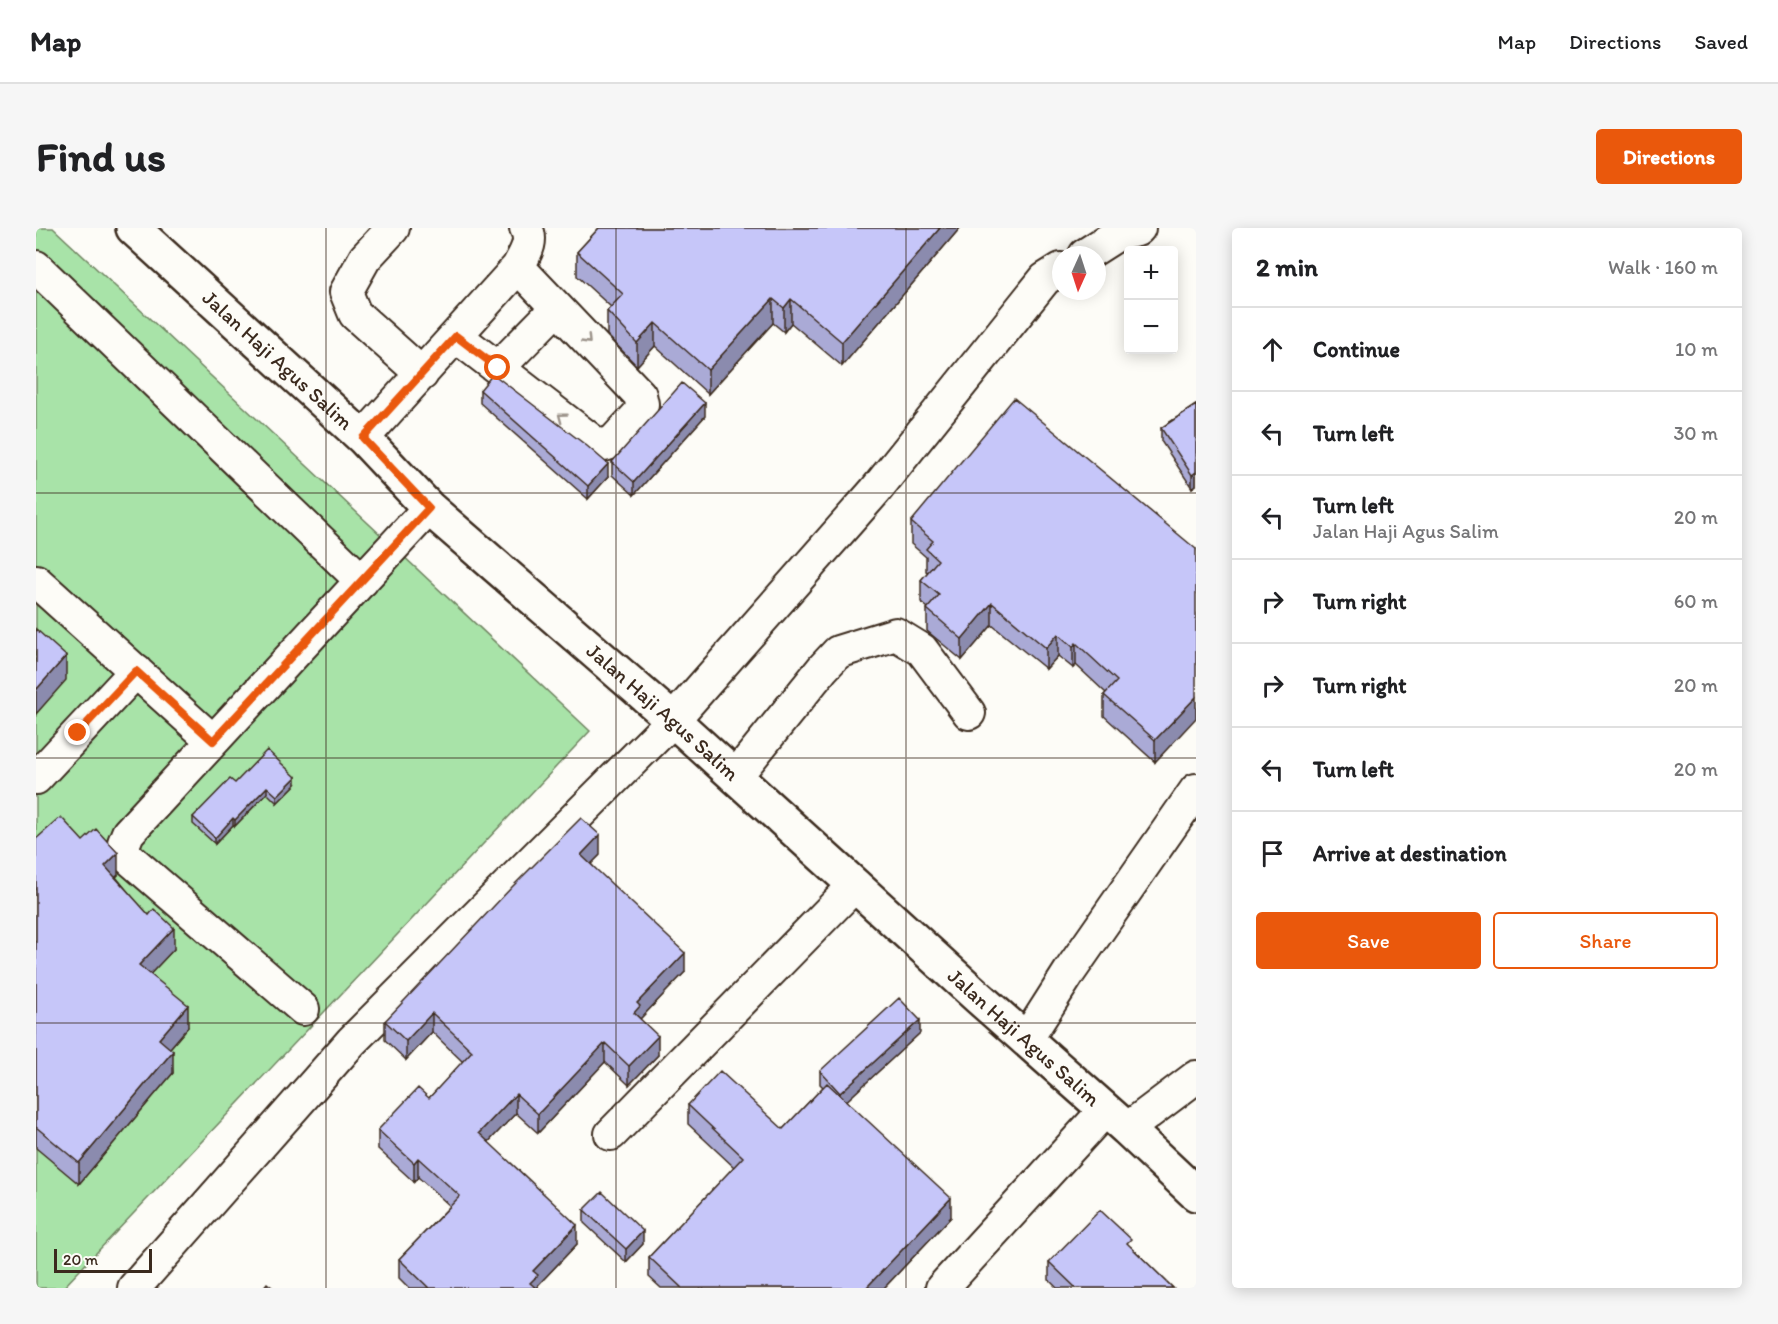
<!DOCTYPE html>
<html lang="en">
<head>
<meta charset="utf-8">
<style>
	body { margin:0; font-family:Itim,sans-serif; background:#f6f6f6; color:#202124 }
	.controls { position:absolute; right:18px; top:18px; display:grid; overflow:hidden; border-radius:6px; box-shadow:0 3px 15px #0003 }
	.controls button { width:54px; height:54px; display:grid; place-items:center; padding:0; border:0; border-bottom:2px solid #e0e0e0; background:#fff; color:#202124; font:30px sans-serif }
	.compass { position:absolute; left:1016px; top:18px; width:54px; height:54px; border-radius:50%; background:#fff; box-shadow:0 3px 15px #0003; rotate:183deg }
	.scale { position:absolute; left:18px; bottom:15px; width:98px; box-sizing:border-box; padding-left:6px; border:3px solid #3b2a1e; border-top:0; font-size:16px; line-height:21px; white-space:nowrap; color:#3b2a1e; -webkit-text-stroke:4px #fdfcf7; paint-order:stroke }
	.stop { position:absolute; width:18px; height:18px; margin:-14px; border:4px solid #ea580c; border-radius:50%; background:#fff }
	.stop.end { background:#ea580c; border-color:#fff; box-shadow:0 2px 6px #0008 }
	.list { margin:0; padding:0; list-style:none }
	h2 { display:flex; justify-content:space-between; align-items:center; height:78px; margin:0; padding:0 24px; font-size:26px }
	h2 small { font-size:20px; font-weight:400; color:#757577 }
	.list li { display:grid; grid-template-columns:39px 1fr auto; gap:18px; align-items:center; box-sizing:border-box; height:84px; padding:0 24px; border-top:2px solid #e0e0e0 }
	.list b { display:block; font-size:22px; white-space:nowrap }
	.list p { margin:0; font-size:20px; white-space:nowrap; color:#757577 }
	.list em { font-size:20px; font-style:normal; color:#757577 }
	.actions { display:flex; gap:12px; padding:18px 24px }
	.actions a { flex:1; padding:14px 0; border:2px solid #ea580c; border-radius:6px; text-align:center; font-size:21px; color:#ea580c }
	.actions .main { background:#ea580c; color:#fff }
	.icon { flex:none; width:33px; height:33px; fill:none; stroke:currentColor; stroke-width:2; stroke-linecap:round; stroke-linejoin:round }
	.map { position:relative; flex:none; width:1160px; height:1060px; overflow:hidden; border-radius:6px }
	header { display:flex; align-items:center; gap:36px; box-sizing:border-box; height:84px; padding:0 30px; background:#fff; border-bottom:2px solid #e0e0e0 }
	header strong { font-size:28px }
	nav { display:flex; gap:33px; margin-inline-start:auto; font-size:21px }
	.intro { display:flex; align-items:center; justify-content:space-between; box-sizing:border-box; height:144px; padding:0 36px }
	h1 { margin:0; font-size:42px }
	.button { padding:15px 27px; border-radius:6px; background:#ea580c; color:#fff; font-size:21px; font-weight:700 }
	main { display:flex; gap:36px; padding:0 36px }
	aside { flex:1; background:#fff; border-radius:6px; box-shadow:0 3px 15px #0003 }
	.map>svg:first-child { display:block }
	.green { fill:#a8e3a8; stroke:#728663; stroke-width:1.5 }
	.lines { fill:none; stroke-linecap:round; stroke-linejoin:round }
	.minor-casing { stroke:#3b2a1e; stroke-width:36 }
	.major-casing { stroke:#3b2a1e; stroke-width:38 }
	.minor { stroke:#fdfcf7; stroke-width:32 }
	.major { stroke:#fdfcf7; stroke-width:33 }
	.wall { fill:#aaaad6; stroke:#3b2a1e; stroke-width:1.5 }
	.shaded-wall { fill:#8b8bae; stroke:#3b2a1e; stroke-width:1.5 }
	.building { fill:#c6c6f9; stroke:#3b2a1e; stroke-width:1.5 }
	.oneway { stroke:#9c938a }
	.route { stroke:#ea580c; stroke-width:8 }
	.grid { fill:none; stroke:#3b2a1e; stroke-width:1.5; stroke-opacity:0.55 }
	.labels { text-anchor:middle; stroke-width:4.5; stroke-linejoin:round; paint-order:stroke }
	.street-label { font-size:21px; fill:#3b2a1e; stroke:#fdfcf7 }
</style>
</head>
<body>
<header>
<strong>Map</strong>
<nav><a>Map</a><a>Directions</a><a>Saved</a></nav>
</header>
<div class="intro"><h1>Find us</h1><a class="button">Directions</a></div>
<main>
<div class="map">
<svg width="1160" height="1060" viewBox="0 0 1160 1060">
	<rect width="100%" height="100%" fill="#fdfcf7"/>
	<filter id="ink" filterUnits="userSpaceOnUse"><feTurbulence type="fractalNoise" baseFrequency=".0167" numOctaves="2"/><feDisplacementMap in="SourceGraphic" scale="12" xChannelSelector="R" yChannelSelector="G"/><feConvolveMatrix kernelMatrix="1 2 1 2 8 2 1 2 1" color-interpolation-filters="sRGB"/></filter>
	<g filter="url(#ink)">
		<path class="green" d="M0,0H17L554,503L27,1060H0Z"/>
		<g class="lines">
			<g class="minor-casing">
				<path id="minor" d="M357,0L329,30L310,64L319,86L386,146
					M1049,27L1082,6L1101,2L1103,0
					M0,39L326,353
					M420,108L560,216L568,217L577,214L604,185L606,176L604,167L482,39
					M462,140L521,80
					M327,210L482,39C488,27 498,14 490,0
					M0,353L177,513
					M699,549L787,440L802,424L860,406L886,422L933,485
					M0,550L100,443
					M267,781L88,626V615L92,605L393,280
					M990,812L1034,743L1160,562
					M1091,901L1160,849
					M575,906L819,657
					M98,1060L316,813L637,492L839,263L1009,51L1025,41
					M906,1060L1069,882"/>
			</g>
			<g class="major-casing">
				<g id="major">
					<path id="s1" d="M97,0L327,210L393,280L637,492L943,770L1091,901L1160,966"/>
				</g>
			</g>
			<use href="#minor" class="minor"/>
			<use href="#major" class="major"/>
		</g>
		<path class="wall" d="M563,0H924L806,138L755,95L748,104L737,95L672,166L619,118L601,138L571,107V83L575,79L541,48V24Z
			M444,162L572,249L552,271L444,175Z
			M1160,177V257L1156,260L1125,213V200Z
			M669,188L598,267L576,247V234Z
			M875,294L1160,321L1119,534L1068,488V467L1070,465L1040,437L1037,440L1022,428L1010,441L956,397L926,432L891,403V381L892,380L885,374V352L892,344L890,343V329L875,316Z
			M199,555L260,556L241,575L231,565L199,598L197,597L179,616L157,596V589Z
			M0,611L47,613L82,647L80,649L138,721L114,746L152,799L134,820L137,845L43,956L0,920Z
			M564,627L555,636L649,744L604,791L622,827L593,857L569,834L502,905L480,885L452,914L541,1016L502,1057V1060H373L363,1050V1031L414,978L382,949L378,954L342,921V902L393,870L427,834L396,804L370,832L349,812V793Z
			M884,805L810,873L915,989L848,1060H625L613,1049V1029L698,939L652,896V877L747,901L787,859L784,856V843Z
			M548,982L607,1016L590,1034L548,995Z
			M1095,1019L1137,1060H1021L1013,1052V1034Z"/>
		<path class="shaded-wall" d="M904,0H924L806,138V114Z
			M737,71V95L672,166V142Z
			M755,71V95L748,104V80Z
			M619,95V118L601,138V115Z
			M669,175V188L598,267V254Z
			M572,236V249L552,271V258Z
			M1160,244V257L1156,260V247Z
			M956,375V397L926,432V411Z
			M1022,406V428L1010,441V420Z
			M1040,415V437L1037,440V419Z
			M30,428V452L0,486V462Z
			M1160,469V490L1119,534V512Z
			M260,549V556L241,575V568Z
			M231,559V565L199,598V592Z
			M197,590V597L179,616V610Z
			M564,607V627L545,646V627Z
			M82,625V647L69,659V638Z
			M138,700V721L103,758V737Z
			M649,725V744L604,791L598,785L601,775Z
			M152,777V799L123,833V811Z
			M396,785V804L370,832V813Z
			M884,792V805L804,879V865Z
			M622,808V827L593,857V838Z
			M569,815V834L502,905V886Z
			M137,823V845L43,956V935Z
			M480,866V885L443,924V905Z
			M382,930V949L378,954V935Z
			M915,970V989L848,1060H830Z
			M541,997V1016L502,1057V1060H494V1055L497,1043Z
			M607,1003V1016L590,1034V1021Z"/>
		<path class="building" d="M563,0H904L806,114L755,71L748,80L737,71L672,142L619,95L601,115L571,83L587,66L541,24Z
			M457,146L551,218L572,236L552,258L444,162Z
			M646,155L669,175L598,254L576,234Z
			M978,170L1160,321V469L1119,512L1068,467L1081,453L1040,415L1037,419L1022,406L1010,420L956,375L926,411L891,381L903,367L885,352L902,332L890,321L897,313L875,294Z
			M1160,177V244L1156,247L1125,200Z
			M0,401L30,428L0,462Z
			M231,522L260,549L241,568L231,559L199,592L197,590L179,610L157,589L194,551L199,555Z
			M25,589L47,613L60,601L82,625L69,638L113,687L118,681L138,700L103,737L152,777L123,811L137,823L43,935L0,899V611Z
			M545,590L564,607L545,627L649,725L601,775L604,778L598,785L622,808L593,838L569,815L502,886L480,866L443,905L541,997L497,1043L502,1047L494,1055L500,1060H393L363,1031L424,968L382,930L378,935L342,902L382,860L393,870L436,823L396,785L370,813L349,793L476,659Z
			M863,770L884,792L804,865L784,843Z
			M684,843L747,901L791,855L915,970L830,1060H646L613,1029L707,929L652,877Z
			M566,964L607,1003L590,1021L548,982Z
			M1064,982L1095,1011L1091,1015L1137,1060H1040L1013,1034Z
			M231,1055L237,1060H227Z"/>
		<defs><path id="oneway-chevron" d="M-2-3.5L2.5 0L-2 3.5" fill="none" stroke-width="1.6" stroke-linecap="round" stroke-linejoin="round" transform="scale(1.5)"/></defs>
		<g class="oneway">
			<use href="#oneway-chevron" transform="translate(551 112) rotate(46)"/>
			<use href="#oneway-chevron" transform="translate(526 189) rotate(-143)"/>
		</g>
	</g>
	<g class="lines" filter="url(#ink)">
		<path class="route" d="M42,505L100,443L177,513L393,280L327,210L420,108L462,140"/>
	</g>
	<path class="grid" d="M290,0V1060M580,0V1060M870,0V1060M0,265H1160M0,530H1160M0,795H1160"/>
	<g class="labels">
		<g class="street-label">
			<text dy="7" stroke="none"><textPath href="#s1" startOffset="196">Jalan Haji Agus Salim</textPath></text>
			<text dy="7" stroke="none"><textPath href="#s1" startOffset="718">Jalan Haji Agus Salim</textPath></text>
			<text dy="7" stroke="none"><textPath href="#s1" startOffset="1204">Jalan Haji Agus Salim</textPath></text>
		</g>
	</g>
</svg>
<div class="controls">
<button>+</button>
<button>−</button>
</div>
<svg class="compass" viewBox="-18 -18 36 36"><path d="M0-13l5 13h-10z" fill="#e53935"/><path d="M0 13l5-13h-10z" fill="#757577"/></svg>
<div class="scale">20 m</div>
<div class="stop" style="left:462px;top:140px"></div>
<div class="stop end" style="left:42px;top:505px"></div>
</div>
<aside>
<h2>2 min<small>Walk · 160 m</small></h2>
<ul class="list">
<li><svg class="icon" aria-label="ahead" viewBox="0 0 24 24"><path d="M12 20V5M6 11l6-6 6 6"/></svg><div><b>Continue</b></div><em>10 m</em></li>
<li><svg class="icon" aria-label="left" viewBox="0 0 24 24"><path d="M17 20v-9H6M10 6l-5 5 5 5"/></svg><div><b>Turn left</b></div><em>30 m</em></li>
<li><svg class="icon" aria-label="left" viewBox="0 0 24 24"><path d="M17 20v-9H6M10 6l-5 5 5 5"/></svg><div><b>Turn left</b><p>Jalan Haji Agus Salim</p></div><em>20 m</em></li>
<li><svg class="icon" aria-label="right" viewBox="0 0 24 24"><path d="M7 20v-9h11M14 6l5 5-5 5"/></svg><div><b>Turn right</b></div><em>60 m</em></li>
<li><svg class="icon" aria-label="right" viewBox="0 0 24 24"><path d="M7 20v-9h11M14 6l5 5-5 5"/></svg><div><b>Turn right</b></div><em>20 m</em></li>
<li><svg class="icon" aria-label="left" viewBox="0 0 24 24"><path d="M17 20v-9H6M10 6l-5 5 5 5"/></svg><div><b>Turn left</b></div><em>20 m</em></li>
<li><svg class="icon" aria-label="arrive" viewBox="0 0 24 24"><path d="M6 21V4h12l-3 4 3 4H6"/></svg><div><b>Arrive at destination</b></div></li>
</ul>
<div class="actions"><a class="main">Save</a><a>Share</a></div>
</aside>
</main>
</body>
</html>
